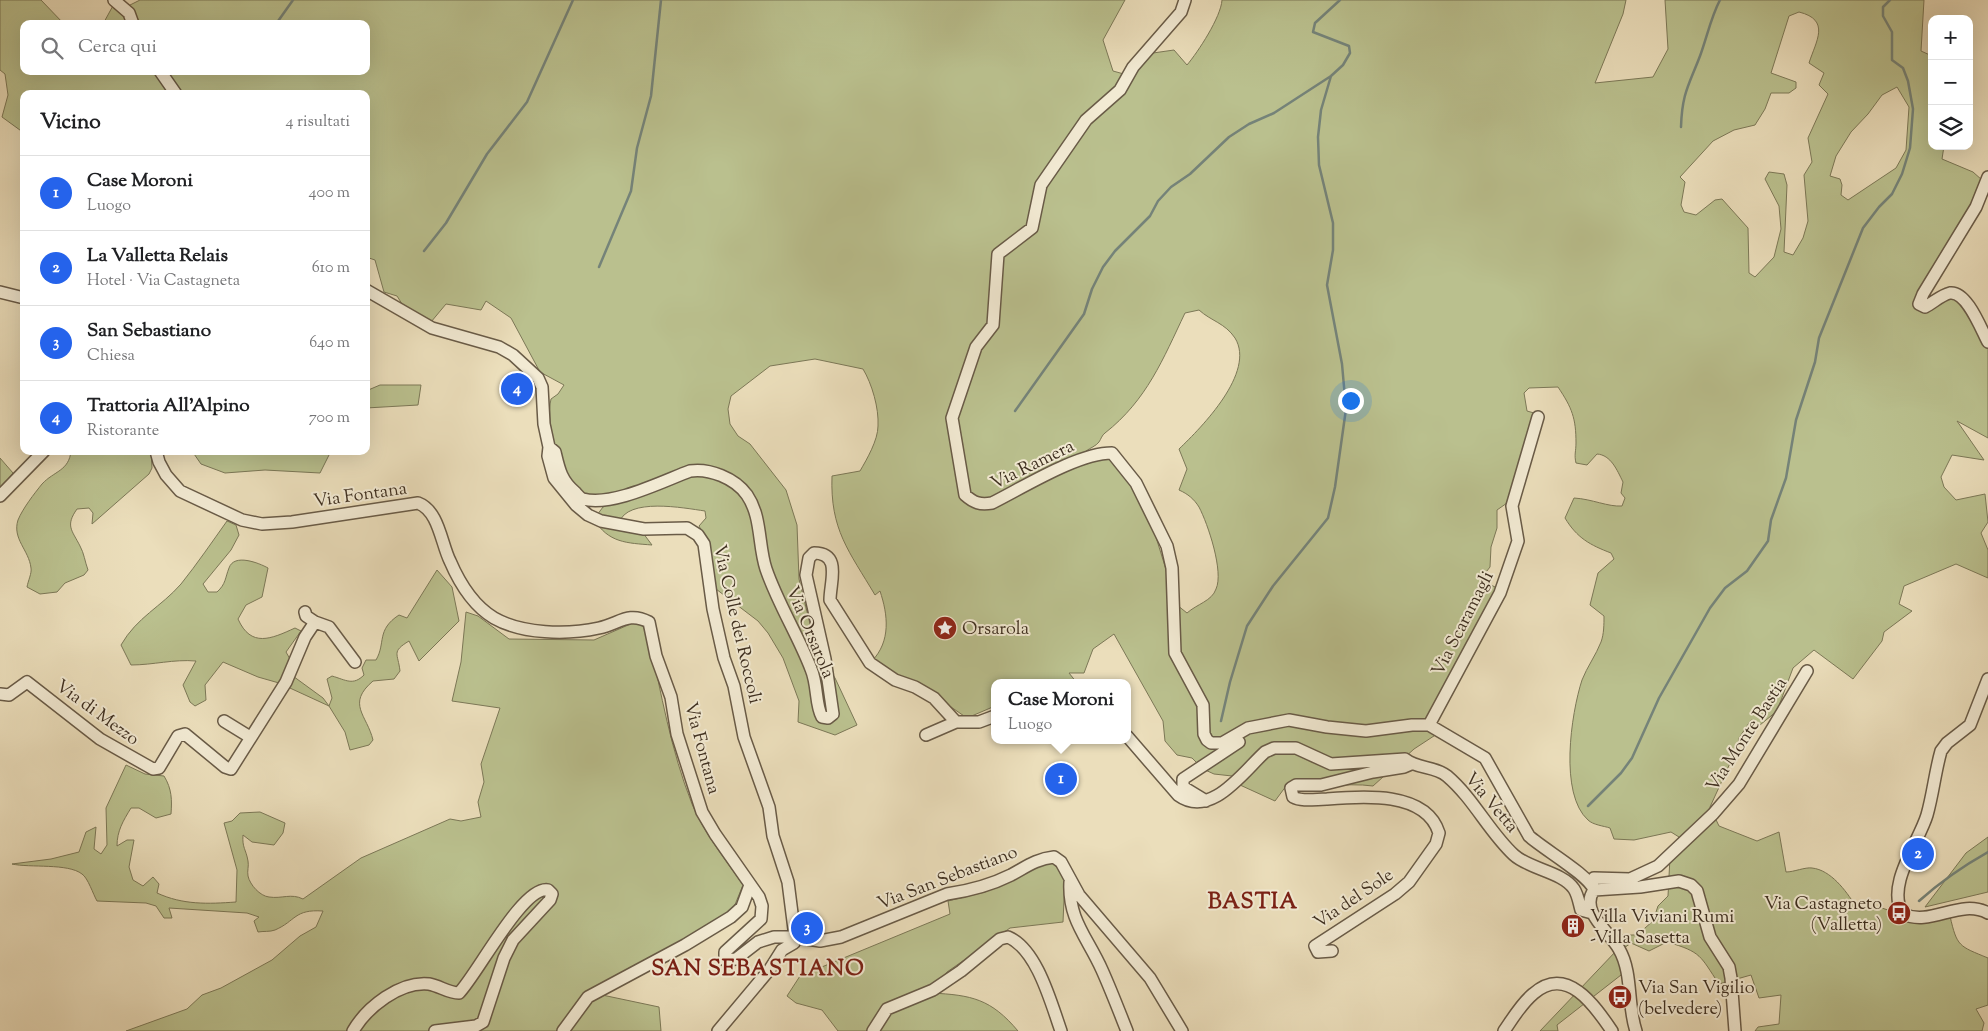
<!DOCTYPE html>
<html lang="it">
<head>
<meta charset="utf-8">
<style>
	body { margin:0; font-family:"Sorts Mill Goudy",serif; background:#f6f6f6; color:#202124 }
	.controls { position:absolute; right:15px; top:15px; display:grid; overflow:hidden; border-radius:10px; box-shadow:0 5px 20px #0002 }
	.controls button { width:45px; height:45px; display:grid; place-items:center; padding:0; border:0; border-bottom:1px solid #e0e0e0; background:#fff; color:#202124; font:25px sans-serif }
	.you { position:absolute; left:1350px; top:400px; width:18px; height:18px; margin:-12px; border:4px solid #fff; border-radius:50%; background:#1a73e8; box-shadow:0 0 0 8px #1a73e833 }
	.badge { display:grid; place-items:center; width:32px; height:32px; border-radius:50%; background:#2563eb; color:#fff; font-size:16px; font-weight:700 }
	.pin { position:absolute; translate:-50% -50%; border:2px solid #fff; box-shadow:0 1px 5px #0006 }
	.popup { position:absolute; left:991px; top:679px; width:140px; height:65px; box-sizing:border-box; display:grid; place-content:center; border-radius:10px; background:#fff; filter:drop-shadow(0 1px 4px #0005); font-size:16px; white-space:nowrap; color:#757577 }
	.popup b { font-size:19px; color:#202124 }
	.popup::after { content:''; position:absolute; left:50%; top:100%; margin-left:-10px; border:10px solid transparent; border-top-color:#fff }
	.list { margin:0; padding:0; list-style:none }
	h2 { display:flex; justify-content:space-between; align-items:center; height:65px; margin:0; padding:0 20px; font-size:21px }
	h2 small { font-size:16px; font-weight:400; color:#757577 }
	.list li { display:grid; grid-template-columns:32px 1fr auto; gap:15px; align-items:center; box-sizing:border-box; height:75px; padding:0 20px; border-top:1px solid #e0e0e0 }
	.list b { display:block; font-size:19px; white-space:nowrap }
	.list p { margin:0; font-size:16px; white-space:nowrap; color:#757577 }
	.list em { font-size:16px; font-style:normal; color:#757577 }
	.icon { flex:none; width:28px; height:28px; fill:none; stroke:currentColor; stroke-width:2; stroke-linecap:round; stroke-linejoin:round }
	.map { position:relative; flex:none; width:1988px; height:1031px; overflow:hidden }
	.search { position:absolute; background:#fff; box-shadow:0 5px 20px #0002; left:20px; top:20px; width:350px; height:55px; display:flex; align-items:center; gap:12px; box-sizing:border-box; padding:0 18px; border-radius:10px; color:#757577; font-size:19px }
	.panel { position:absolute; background:#fff; box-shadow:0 5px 20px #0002; left:20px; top:90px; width:350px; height:365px; border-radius:10px }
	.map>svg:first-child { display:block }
	.green { fill:#bac08e; stroke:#7c7857; fill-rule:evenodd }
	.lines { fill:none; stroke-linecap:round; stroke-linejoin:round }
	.stream { stroke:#758379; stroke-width:2.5 }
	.minor-casing { stroke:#695b47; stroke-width:14 }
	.minor { stroke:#f2ead3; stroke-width:11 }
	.labels { text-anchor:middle; stroke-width:4; stroke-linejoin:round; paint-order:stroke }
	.street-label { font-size:18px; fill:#3e2f20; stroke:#f2ead3 }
	.poi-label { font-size:18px; fill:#3e2f20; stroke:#f2ead3; text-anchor:start }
	.district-label { font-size:22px; font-weight:bold; letter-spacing:1px; fill:#7a1f14; stroke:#f2ead3 }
</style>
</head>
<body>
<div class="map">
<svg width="1988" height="1031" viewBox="0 0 1988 1031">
	<rect width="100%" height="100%" fill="#ebdebb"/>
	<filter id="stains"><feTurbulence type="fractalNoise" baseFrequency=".004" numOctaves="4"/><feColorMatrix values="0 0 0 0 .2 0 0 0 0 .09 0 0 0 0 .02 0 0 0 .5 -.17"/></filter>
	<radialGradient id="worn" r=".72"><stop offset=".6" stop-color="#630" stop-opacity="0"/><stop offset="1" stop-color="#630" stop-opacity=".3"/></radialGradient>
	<path class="green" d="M0,0H41L64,24H24V71H366V24H103L115,2L122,9L140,0H1125L1103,40L1113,71L1131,76L1153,53L1174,50L1187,65C1198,52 1221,17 1222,0H1626L1623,14L1595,83L1653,77L1668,49L1665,0H1924L1921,51L1932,56V146H1944L1942,159L1973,172L1982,180L1972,205L1915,303L1954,293L1988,347V438L1957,421L1984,460L1952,455L1941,477L1944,487L1956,500L1985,494L1988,522L1981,533L1988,550V578L1956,564L1904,586L1899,604L1912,611L1884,632L1882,641L1853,679L1814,650L1793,668L1777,711L1760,725L1751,720L1739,738L1737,748L1710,807L1719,826L1757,841L1779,832L1786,872C1794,872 1805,867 1812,868C1831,870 1846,891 1855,905L1882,908L1902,915L1950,916C1957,947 1959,946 1988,958V1005L1976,1009L1984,1023L1982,1031H1755L1758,1027L1779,1024L1781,995L1759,998L1751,975L1719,984C1700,956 1702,952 1667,942L1649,951L1631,943L1624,948L1630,968L1557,1025L1558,1031H1540L1617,950L1608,935H1637L1653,921L1658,906L1668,896L1670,857L1679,837L1671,832L1634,840L1614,839L1610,828C1604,826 1593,825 1588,820C1559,794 1571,714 1582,680C1587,667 1596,655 1601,642C1604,634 1604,624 1604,616L1590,605L1598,573L1614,559L1611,553C1590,545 1577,538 1565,518L1574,498C1592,499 1608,507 1622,506L1625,498L1621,493L1623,482C1617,470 1611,455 1597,454L1587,465L1576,463C1574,455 1576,451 1576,443C1576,418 1572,408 1558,387L1529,388L1524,393L1527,411L1534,413L1507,503L1497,510V528L1491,547L1490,567L1483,576L1485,582L1497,588L1428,715L1440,732L1414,749L1373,786C1345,782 1315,790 1289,782L1275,801L1240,785L1232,776L1214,774L1203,769L1192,758L1177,755L1165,741L1163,721L1114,634L1093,649L1084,673H1069L1077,683H995V706L967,718L935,696L874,668L872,661C891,641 888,615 880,591L875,595C849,551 830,530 832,476L860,471C867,459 878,440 878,426C879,408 872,384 863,369L815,359L770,366L731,396L728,409L730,424L738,436L750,444L786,490L797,525L799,579L812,632L819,654L835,678L857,725L835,735L798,722L799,701L783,658L768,633L758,621L716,589L704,535L699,526L706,518L705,511C684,508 627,497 619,523L643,533L652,545C627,543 608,543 594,519L603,507L618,500C609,499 596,501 587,498C560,490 545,423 551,399L558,394L564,385L540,372L511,318L486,301L481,310L446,304L431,322L404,307L397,296L384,292L375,260L366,257V94H24V133L2,117L8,95L5,74L0,70ZM1799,12C1831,20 1816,41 1809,63L1824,73L1819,85L1828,94L1808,138L1812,162L1804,175L1808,221L1803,238L1793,255L1784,252L1787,185L1784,174L1769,172L1765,179L1779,206L1781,229L1774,257L1755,277L1749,273L1748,228L1722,199L1715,200L1696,215L1684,212L1681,205L1685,182L1680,177L1713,141L1734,130L1755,125L1765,109L1771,93H1789L1796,88V82L1771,73L1789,16ZM1897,87L1909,107L1906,150L1896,168L1848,200L1841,195L1842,185L1840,179L1830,176L1836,156L1851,132L1868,114L1882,95ZM1199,310C1211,321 1225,323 1235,338C1256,372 1202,427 1179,449L1187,469L1179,490C1188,494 1194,499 1199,507C1208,524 1224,572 1216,589C1212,601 1197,604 1187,613L1177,605L1155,534L1135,487L1113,458L1091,461L1086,451C1090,448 1096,446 1099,442C1101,439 1102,435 1105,433C1147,400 1163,359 1185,313Z
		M380,385H421L418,405L366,408V391Z
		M71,451H151L152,468L149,474L92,524L93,513L89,508L77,509C65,526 72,530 80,546C84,553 85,562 88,570L84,575L65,583L57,592L40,594L27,587C28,581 32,573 31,568C29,550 12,539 18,520C23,508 34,494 42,484C54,471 69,471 71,451Z
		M192,451H331L320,473L265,470L225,473L201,464Z
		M0,458L13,473L0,489Z
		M227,521L236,525L239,535L231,550L203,584L208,592H217C226,584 225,578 229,568C234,553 259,563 268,568L262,597L246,605L238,619C251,648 271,639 295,628L301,631L286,652L290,659L286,671L323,698L329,706L332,698L327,679L332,676C346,680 353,686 364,675L362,668L366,660H376C386,643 376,630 399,615L407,618L437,570L452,587L459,621L419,661L409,641C391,652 398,653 400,671L394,679L373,681C346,704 367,715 373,740L369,745L350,750L345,732L329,706L279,683L258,677L223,662L205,685L206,700L195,706L190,702L183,685L196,661C174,659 153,665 131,665L121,645C137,617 161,607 181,584C197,564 212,542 227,521Z
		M466,612L478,616L509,639L594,640L635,622L642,625L649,637C661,693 671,751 692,804C704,833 725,859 743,885L734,907L714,923L675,948L588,992L659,1007L661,1031H126L187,1009L202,995L221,988L272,960L300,936L316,927L323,911C294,909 296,921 275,930C270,932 263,931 258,932L254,921L259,917L247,913L169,908L172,918H164L156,906L146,903L97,901C93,894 88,878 82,874C68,863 30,868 12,864L51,859L79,852L86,832L96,827L94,849L101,854L107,845L106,808L126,765L145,774L164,776C172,789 172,800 171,814L156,818L139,808H131C123,821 117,831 117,846L127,840H134L129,867L133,880L143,886L153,877L159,884L157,893C183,905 208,904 236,902L237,870L224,823L232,821L240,813L260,812L285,823L283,833L274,845L252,842L243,835C242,848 246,849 248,861C249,866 247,871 248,876C250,885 260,896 269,897C282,899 291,893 303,899L361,858L450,819L461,821L481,817L478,802L484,782L481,764L500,708L452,701L461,662Z
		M1988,837V892L1925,907L1966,853Z
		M1052,862L1065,877L1063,922L1010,928L947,972L931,993C972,995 991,999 1018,1031H838L822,1010L796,1003L787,996L800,976L950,914L948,901L985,892L1042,863Z"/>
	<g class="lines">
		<path class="stream" d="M276,24L293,0
			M1681,127C1682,93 1689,85 1700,56C1707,37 1711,17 1720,0
			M424,251L446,223L487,154L527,102L573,0
			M599,267L631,191L637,148L651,96L661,0
			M1015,411L1084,314L1092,289L1103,267L1115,251L1150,216L1158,201L1171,187L1190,174L1229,137L1249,124L1274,113L1331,76L1343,65L1350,53L1349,46L1313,32L1315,23L1340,0
			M1221,721L1230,682L1247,626L1273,586L1328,518L1335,487L1346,409L1342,364L1327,285L1333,250V223L1319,165L1318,137L1321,110L1331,76
			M1588,806L1621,773L1632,758L1659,698L1710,608L1725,588L1747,571L1768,541L1771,520L1786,478L1796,420L1815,362L1819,338L1863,228L1879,207L1892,194L1902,174L1910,148L1913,109L1908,81L1903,68L1892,60V32L1883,16V7L1890,0
			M1919,901C1940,882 1963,866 1988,852"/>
		<g class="minor-casing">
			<path id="minor" d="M114,0L129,13L133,24
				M1185,0L1181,12L1133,67L1120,90L1086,120L1041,185L1032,228L998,254L993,325L976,347L952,418L965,495C974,503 980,505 992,503C1024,487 1078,453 1112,453L1136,483L1167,546L1172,568L1175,653L1203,705L1204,734L1207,740L1211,743H1222L1248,728L1289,720L1327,727L1366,731L1412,725H1429L1485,758L1529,836C1543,849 1589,875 1594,890
				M160,71L176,94
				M1988,177L1976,207L1923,294L1919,304L1925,307C1933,303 1941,295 1950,293C1967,291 1981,329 1988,342
				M366,290L432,328L499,347L513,355L538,378L542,387L544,424L549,447L548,456L554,478L576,505L588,515L601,521L644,529L687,528L698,535L704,544L713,609L724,658L734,686L744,737L769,807L773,836L788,882L795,937L794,943L782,950L770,969L718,1031
				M0,292L24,298
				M549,447L555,452C559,469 561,480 575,492C577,494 580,498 583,499C612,507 663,481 690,471C709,468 735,478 747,495C762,517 758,545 766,569C778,604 798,635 811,669C818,685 815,705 822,717L828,718L833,714L825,659L806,575L809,558L814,553C842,553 830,582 830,600L870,663L895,680L915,687L934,698L956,722H979L995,716
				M156,451L159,462L166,475L180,491L242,520L262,524L292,522L418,503C439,511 441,543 450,561C459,582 474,606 494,618C522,634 567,635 599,628C619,624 628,611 649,622L656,656L671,697L677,734L702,812L715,834L759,897L762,906L761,919L725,952V960L736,959L758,942L774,937H795L820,941L841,937L947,894C968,891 991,885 1011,875C1026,867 1036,859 1054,857L1061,862L1079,895L1150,978L1182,1031
				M0,496L44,451
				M305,612L306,616L315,622
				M1988,679L1970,725L1947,743L1941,751C1935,772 1933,794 1927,815C1919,842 1885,886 1903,914C1931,927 1960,898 1988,913
				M0,694L9,695L27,682L100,739L153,769L159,768L178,736L185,734L225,767L231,769L286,682L305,637L315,622L329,627L355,662
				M224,721L250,737
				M1429,725L1500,593L1518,541L1512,506L1538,417
				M926,735L956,722
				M1127,736L1178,795C1211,819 1243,772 1265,752L1274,748H1296L1331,764L1405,759C1417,769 1435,766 1447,776C1474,799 1489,832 1514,855C1529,869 1563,872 1574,889C1578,895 1579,903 1581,910L1592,913
				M1206,801L1183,787V779L1239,742
				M1070,882C1068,920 1088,938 1102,970C1111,990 1119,1011 1127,1031
				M1592,885L1594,878L1630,879L1658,866L1713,814L1739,784L1807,671
				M1594,890L1640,887L1679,881L1691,885L1697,891L1710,937L1729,967L1731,978L1735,1031
				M1594,890C1579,911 1609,931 1619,949C1633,973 1627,1005 1636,1031
				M1332,951L1318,952L1315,946L1395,894L1409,882L1436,844L1439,833C1426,791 1363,796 1327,799C1316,799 1302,802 1293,797L1291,788L1296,785H1321L1373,772L1404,767L1411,764
				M353,1031C367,1007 400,981 429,984C440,986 448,993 459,993C477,975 523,885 548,890L552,894L550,900L513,940L504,958L483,1022L476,1026L435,1031
				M563,1031L588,997L685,945L731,917L742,907L750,885
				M873,1031L887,1009L933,990L961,971L1000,939L1008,937C1037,949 1051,1003 1061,1031
				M1504,1031C1513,1018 1521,1004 1533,994C1567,964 1595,1006 1612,1031"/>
		</g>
		<use href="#minor" class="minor"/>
	</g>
	<defs>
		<g id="sight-disc" transform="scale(1.25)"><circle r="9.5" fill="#8f2418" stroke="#f2ead3"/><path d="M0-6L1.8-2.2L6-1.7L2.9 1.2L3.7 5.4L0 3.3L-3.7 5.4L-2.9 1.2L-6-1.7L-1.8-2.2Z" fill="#fff"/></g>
		<g id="bus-disc" transform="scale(1.25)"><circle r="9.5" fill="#8f2418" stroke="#f2ead3"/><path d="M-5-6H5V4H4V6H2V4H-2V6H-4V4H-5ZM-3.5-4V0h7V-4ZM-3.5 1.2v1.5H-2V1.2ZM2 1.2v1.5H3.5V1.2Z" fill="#fff"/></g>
		<g id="building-disc" transform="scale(1.25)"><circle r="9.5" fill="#8f2418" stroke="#f2ead3"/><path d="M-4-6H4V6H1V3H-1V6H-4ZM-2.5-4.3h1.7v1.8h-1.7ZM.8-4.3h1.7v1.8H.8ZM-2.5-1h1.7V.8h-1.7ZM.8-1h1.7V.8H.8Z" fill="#fff"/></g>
	</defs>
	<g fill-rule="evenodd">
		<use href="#sight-disc" x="945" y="628"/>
		<use href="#bus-disc" x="1899" y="913"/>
		<use href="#building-disc" x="1573" y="926"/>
		<use href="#bus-disc" x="1620" y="997"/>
	</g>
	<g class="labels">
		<g class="street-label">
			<text transform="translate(1032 464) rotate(-26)" y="6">Via Ramera</text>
			<text transform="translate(360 494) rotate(-8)" y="6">Via Fontana</text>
			<text transform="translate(1462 623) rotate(-63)" y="6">Via Scaramagli</text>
			<text transform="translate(738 624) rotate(77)" y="6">Via Colle dei Roccoli</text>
			<text transform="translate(811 632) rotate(67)" y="6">Via Orsarola</text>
			<text transform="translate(98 712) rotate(36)" y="6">Via di Mezzo</text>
			<text transform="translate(1746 734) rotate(-57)" y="6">Via Monte Bastia</text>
			<text transform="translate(703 748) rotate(75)" y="6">Via Fontana</text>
			<text transform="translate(1492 802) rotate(50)" y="6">Via Vetta</text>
			<text transform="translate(947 877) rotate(-21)" y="6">Via San Sebastiano</text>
			<text transform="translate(1353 898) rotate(-34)" y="6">Via del Sole</text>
		</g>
		<g class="poi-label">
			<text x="962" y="634">Orsarola</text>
			<text x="1882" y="909" text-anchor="end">Via Castagneto<tspan x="1882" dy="21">(Valletta)</tspan></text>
			<text x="1590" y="922">Villa Viviani Rumi<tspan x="1590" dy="21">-Villa Sasetta</tspan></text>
			<text x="1638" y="993">Via San Vigilio<tspan x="1638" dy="21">(belvedere)</tspan></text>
		</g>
		<g class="district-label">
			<text x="1253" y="908">BASTIA</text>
			<text x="758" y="975">SAN SEBASTIANO</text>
		</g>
	</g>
	<rect width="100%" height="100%" filter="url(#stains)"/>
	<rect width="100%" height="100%" fill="url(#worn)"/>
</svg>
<div class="controls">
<button>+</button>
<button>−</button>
<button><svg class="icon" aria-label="layers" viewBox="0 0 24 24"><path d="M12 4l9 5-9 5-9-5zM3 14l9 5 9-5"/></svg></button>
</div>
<div class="you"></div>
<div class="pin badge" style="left:1061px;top:779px">1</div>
<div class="popup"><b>Case Moroni</b>Luogo</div>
<div class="pin badge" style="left:1918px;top:854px">2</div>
<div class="pin badge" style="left:807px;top:928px">3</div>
<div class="pin badge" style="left:517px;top:389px">4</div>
<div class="search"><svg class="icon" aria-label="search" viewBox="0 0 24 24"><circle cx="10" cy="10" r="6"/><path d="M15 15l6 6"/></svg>Cerca qui</div>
<section class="panel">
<h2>Vicino<small>4 risultati</small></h2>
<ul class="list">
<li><span class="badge">1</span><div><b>Case Moroni</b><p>Luogo</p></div><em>400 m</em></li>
<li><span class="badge">2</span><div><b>La Valletta Relais</b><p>Hotel · Via Castagneta</p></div><em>610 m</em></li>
<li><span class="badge">3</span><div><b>San Sebastiano</b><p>Chiesa</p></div><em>640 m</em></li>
<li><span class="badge">4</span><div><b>Trattoria All'Alpino</b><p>Ristorante</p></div><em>700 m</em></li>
</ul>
</section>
</div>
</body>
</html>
